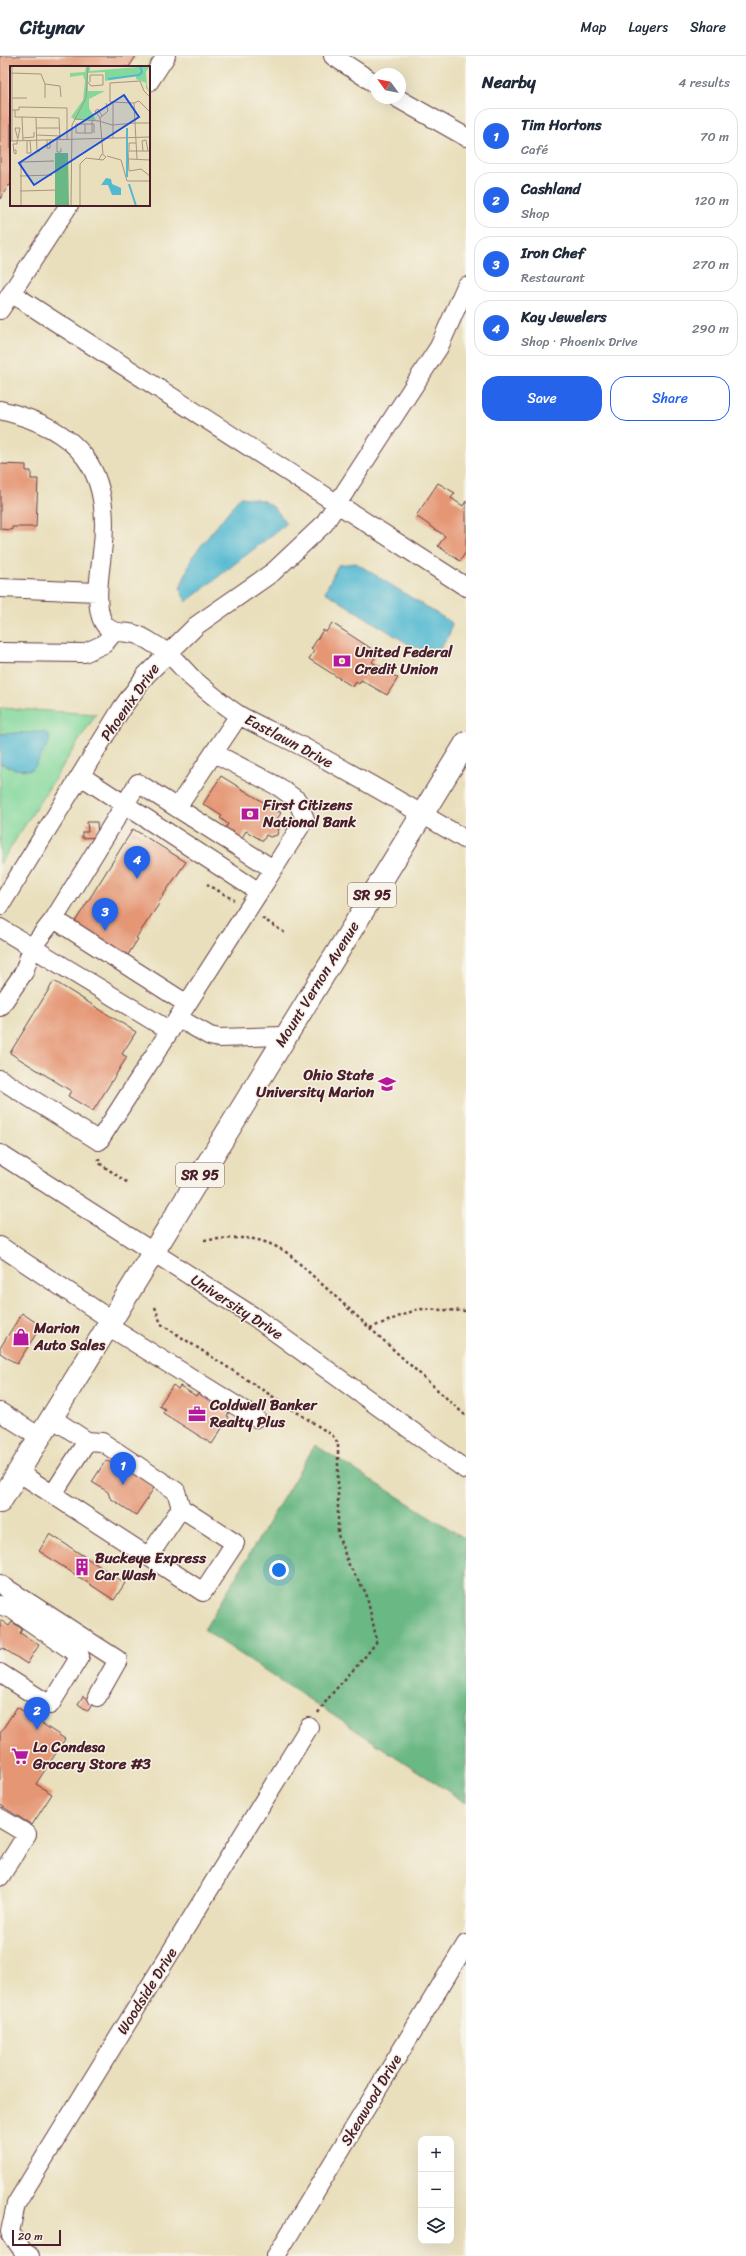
<!DOCTYPE html>
<html lang="en">
<head>
<meta charset="utf-8">
<style>
	body { margin:0; font-family:Sriracha,sans-serif; background:#f2f2f3; color:#1f2937 }
	.controls { position:absolute; right:12px; bottom:12px; display:grid; overflow:hidden; border-radius:8px; box-shadow:0 4px 16px #0002 }
	.controls button { width:36px; height:36px; display:grid; place-items:center; padding:0; border:0; border-bottom:1px solid #e0e1e3; background:#fff; color:#1f2937; font:20px sans-serif }
	.compass { position:absolute; left:370px; top:12px; width:36px; height:36px; border-radius:50%; background:#fff; box-shadow:0 4px 16px #0002; rotate:303deg }
	.scale { position:absolute; left:12px; bottom:10px; width:49px; box-sizing:border-box; padding-left:4px; border:2px solid #4a1f2b; border-top:0; font-size:11px; line-height:14px; white-space:nowrap; color:#4a1f2b; -webkit-text-stroke:3px #f7f3e8; paint-order:stroke }
	.you { position:absolute; left:279px; top:1514px; width:14px; height:14px; margin:-10px; border:3px solid #fff; border-radius:50%; background:#1a73e8; box-shadow:0 0 0 6px #1a73e833 }
	.badge { display:grid; place-items:center; width:26px; height:26px; border-radius:50%; background:#2563eb; color:#fff; font-size:13px; font-weight:700 }
	.pin { position:absolute; translate:-50% -33px; filter:drop-shadow(0 1px 2px #0008) }
	.pin::after { content:''; position:absolute; top:21px; width:14px; height:12px; background:inherit; clip-path:polygon(0 0,100% 0,50% 100%) }
	.list { margin:0; padding:0; list-style:none }
	h2 { display:flex; justify-content:space-between; align-items:center; height:52px; margin:0; padding:0 16px; font-size:17px }
	h2 small { font-size:13px; font-weight:400; color:#747a83 }
	.list li { display:grid; grid-template-columns:26px 1fr auto; gap:12px; align-items:center; box-sizing:border-box; height:56px; margin:0 8px 8px; padding:0 8px; border:1px solid #e0e1e3; border-radius:16px }
	.list b { display:block; font-size:15px; white-space:nowrap }
	.list p { margin:0; font-size:13px; white-space:nowrap; color:#747a83 }
	.list em { font-size:13px; font-style:normal; color:#747a83 }
	.actions { display:flex; gap:8px; padding:12px 16px }
	.actions a { flex:1; padding:9px 0; border:1px solid #2563eb; border-radius:16px; text-align:center; font-size:14px; color:#2563eb }
	.actions .main { background:#2563eb; color:#fff }
	.icon { flex:none; width:22px; height:22px; fill:none; stroke:currentColor; stroke-width:2; stroke-linecap:round; stroke-linejoin:round }
	.map { position:relative; flex:none; width:466px; height:2200px; overflow:hidden }
	header { display:flex; align-items:center; gap:24px; box-sizing:border-box; height:56px; padding:0 20px; background:#fff; border-bottom:1px solid #e0e1e3 }
	header strong { font-size:19px }
	nav { display:flex; gap:22px; margin-inline-start:auto; font-size:14px }
	main { display:flex }
	aside { flex:1; background:#fff }
	.map>svg:first-child { display:block }
	.green { fill:#83d89c; stroke:#667c64 }
	.forest { fill:#6ab884; stroke:#5a6c58 }
	.water { fill:#53b9d1; stroke:#4e6c7e }
	.building { fill:#e59674 }
	.lines { fill:none; stroke-linecap:round; stroke-linejoin:round }
	.minor-casing { stroke:#623c41; stroke-width:20 }
	.major-casing { stroke:#623c41; stroke-width:24 }
	.path { stroke:#623c41; stroke-width:2.5; stroke-dasharray:3 3; stroke-linecap:butt }
	.minor { stroke:#fff; stroke-width:18 }
	.major { stroke:#fff; stroke-width:22 }
	.labels { text-anchor:middle; stroke-width:3; stroke-linejoin:round; paint-order:stroke }
	.shield { fill:#f7f3e8; stroke:#7e5f64; stroke-width:1 }
	.shield-label { font-size:14px; font-weight:bold; fill:#4a1f2b }
	.poi-label { font-size:15px; font-weight:bold; fill:#4a1f2b; stroke:#f7f3e8; text-anchor:start }
	.street-label { font-size:15px; fill:#4a1f2b; stroke:#f7f3e8 }
	.inset-river { fill:none; stroke:#53b9d1; stroke-width:2 }
	.inset-road { fill:none; stroke:#a99282; stroke-width:1 }
	.view { fill:#1d4ed8; fill-opacity:0.15; stroke:#1d4ed8; stroke-width:2 }
	.inset-edge { fill:none; stroke:#4a1f2b; stroke-width:2 }
</style>
</head>
<body>
<header>
<strong>Citynav</strong>
<nav><a>Map</a><a>Layers</a><a>Share</a></nav>
</header>
<main>
<div class="map">
<svg width="466" height="2200" viewBox="0 0 466 2200">
	<rect width="100%" height="100%" fill="#f7f3e8"/>
	<filter id="ink" filterUnits="userSpaceOnUse"><feTurbulence type="fractalNoise" baseFrequency=".025" numOctaves="2"/><feDisplacementMap in="SourceGraphic" scale="8" xChannelSelector="R" yChannelSelector="G"/><feConvolveMatrix kernelMatrix="1 2 1 2 8 2 1 2 1" color-interpolation-filters="sRGB"/></filter>
	<filter id="wash" filterUnits="userSpaceOnUse"><feTurbulence type="fractalNoise" baseFrequency=".012" numOctaves="4" result="noise"/><feDisplacementMap in="SourceGraphic" scale="16" xChannelSelector="R" yChannelSelector="G"/><feGaussianBlur stdDeviation="0.9" result="paint"/><feColorMatrix in="noise" values="0 0 0 0 0 0 0 0 0 0 0 0 0 0 0 0 0 1.4 0 .05"/><feComposite in="paint" operator="in"/></filter>
	<g filter="url(#wash)">
		<rect width="100%" height="100%" fill="#e9dfbc"/>
		<path class="green" d="M0,652L96,658L0,808V707L14,713L43,676L0,678Z"/>
		<path class="forest" d="M315,1389L466,1483V1747L204,1574Z"/>
		<path class="water" d="M240,441C265,443 273,446 286,468L186,546L180,533L192,501Z
			M356,507L452,567L449,580L436,598L410,589L325,536L338,509Z
			M43,676L48,678L50,684L35,710L31,714L14,713L0,707V678Z"/>
		<g id="blocks">
			<path class="building" d="M0,0H136L129,11H11V130L9,129L0,143Z
				M0,408L26,409V415H31V423H38L36,471H12V474L0,473Z
				M438,427L455,437L451,442L463,450L466,445V496L460,505L438,490L445,480L416,460Z
				M332,567L375,595L372,599L375,602L372,606L398,622L387,639L361,624L359,628L356,626L353,631L309,603L314,595L311,593L323,574L326,576Z
				M221,720L281,757L277,763L280,769L277,779L270,781L266,779L263,785L246,775L234,794L218,784L228,768L220,762L222,760L203,748Z
				M87,766H97L98,781L82,782V776H88Z
				M133,773L186,806L158,847L159,848L136,882L138,883L126,902L73,869Z
				M54,925L136,976L122,998L127,1001L93,1055L68,1040L71,1035L10,997Z
				M22,1257L41,1270L17,1308L0,1297V1292Z
				M173,1329L178,1333L180,1330L196,1340L199,1336L229,1356L227,1360L229,1361L212,1388L163,1357L165,1353L159,1350Z
				M106,1404L120,1413L123,1412L132,1417L134,1414L147,1423L145,1425L154,1432L136,1459L110,1442L108,1436L92,1426Z
				M50,1478L125,1527L114,1544L39,1495Z
				M0,1564L9,1570L12,1566L22,1573L20,1577L39,1589L27,1608L3,1592L0,1595Z
				M83,1640L93,1647L88,1655L78,1648Z
				M17,1651L65,1683L36,1728L52,1738L32,1769L0,1749V1677Z"/>
		</g>
	</g>
	<g filter="url(#ink)">
		<use href="#blocks" fill-opacity="0" stroke="#623c41" stroke-width="1"/>
		<g class="lines">
			<g class="minor-casing">
				<path id="minor" d="M333,0L376,28
					M149,26L166,0
					M397,42L466,81
					M11,237L466,531
					M0,254L69,149
					M0,354C80,373 113,414 102,497C100,517 94,548 103,566C110,579 123,575 134,578C144,580 153,588 162,593C173,600 182,612 192,622C207,635 222,648 239,659C260,671 283,680 305,692C359,722 413,752 466,784
					M0,532L97,536
					M0,596L84,597L104,588L114,576
					M214,697L279,731L297,744L305,763L259,836
					M177,752L239,659
					M0,850L122,652L146,619L197,569L273,516L324,468L439,291L466,230
					M0,872L170,975
					M187,948L54,863L138,727L273,813
					M0,951L24,916L32,891L54,863
					M178,962L210,980L219,982L285,980
					M0,1023L99,1085L259,836L81,720
					M0,1098L253,1260L466,1414
					M0,1190L111,1264
					M108,1270L256,1362
					M0,1356L40,1381
					M52,1362L87,1385L102,1386L176,1435L181,1452L149,1500
					M18,1416L203,1536L235,1487L181,1452
					M53,1438L87,1385
					M0,1528L118,1604L97,1641
					M0,1549L13,1554L80,1600L50,1649L0,1617
					M0,1762L27,1778L0,1821
					M30,2200L23,2195L10,2176L16,2148L309,1671
					M276,2200L466,1888"/>
			</g>
			<g class="major-casing">
				<path id="major" d="M0,1446L466,687"/>
			</g>
			<path class="path" d="M207,828L234,844
				M262,862L285,877
				M99,1102V1107L128,1127
				M204,1184C241,1182 256,1177 289,1198L466,1360
				M155,1251L161,1268L332,1379L338,1387V1479L349,1509L366,1537L377,1585C359,1611 335,1630 318,1657
				M370,1272L418,1253L466,1255"/>
			<use href="#minor" class="minor"/>
			<use href="#major" class="major"/>
		</g>
	</g>
	<defs>
		<g id="bank-bare" transform="scale(1.38)"><path d="M-6-4H6V4H-6ZM0-2.3a2.3 2.3 0 1 0 0 4.6a2.3 2.3 0 1 0 0-4.6Z" fill="#b5179e" stroke="#f7f3e8" stroke-width="2.5" paint-order="stroke"/></g>
		<g id="university-bare" transform="scale(1.38)"><path d="M0-5L7-2L0 1L-7-2ZM-4 1L0 2.5L4 1V4Q0 6-4 4Z" fill="#b5179e" stroke="#f7f3e8" stroke-width="2.5" paint-order="stroke"/></g>
		<g id="shop-bare" transform="scale(1.38)"><path d="M-5-2.5h2.3a2.7 3.5 0 0 1 5.4 0H5L5.5 6h-11ZM-1.5-2.5h3a1.5 2.3 0 0 0-3 0Z" fill="#b5179e" stroke="#f7f3e8" stroke-width="2.5" paint-order="stroke"/></g>
		<g id="office-bare" transform="scale(1.38)"><path d="M-6-3h4V-5.5h4V-3h4V5H-6ZM-1-4.5V-3h2v-1.5ZM-6 0V1H6V0Z" fill="#b5179e" stroke="#f7f3e8" stroke-width="2.5" paint-order="stroke"/></g>
		<g id="building-bare" transform="scale(1.38)"><path d="M-4-6H4V6H1V3H-1V6H-4ZM-2.5-4.3h1.7v1.8h-1.7ZM.8-4.3h1.7v1.8H.8ZM-2.5-1h1.7V.8h-1.7ZM.8-1h1.7V.8H.8Z" fill="#b5179e" stroke="#f7f3e8" stroke-width="2.5" paint-order="stroke"/></g>
		<g id="supermarket-bare" transform="scale(1.38)"><path d="M-6-5.5h2.5l.6 2H6L4.5 2H-2.5L-4.4-4H-6ZM-1.5 3.2a1.3 1.3 0 1 0 .1 0ZM3 3.2a1.3 1.3 0 1 0 .1 0Z" fill="#b5179e" stroke="#f7f3e8" stroke-width="2.5" paint-order="stroke"/></g>
	</defs>
	<g fill-rule="evenodd">
		<use href="#bank-bare" x="342" y="605"/>
		<use href="#bank-bare" x="250" y="758"/>
		<use href="#university-bare" x="387" y="1028"/>
		<use href="#shop-bare" x="21" y="1281"/>
		<use href="#office-bare" x="197" y="1358"/>
		<use href="#building-bare" x="82" y="1511"/>
		<use href="#supermarket-bare" x="20" y="1700"/>
	</g>
	<g class="labels">
		<g class="shield">
			<rect x="348" y="827" width="48" height="24" rx="3"/>
			<rect x="176" y="1107" width="48" height="24" rx="3"/>
		</g>
		<g class="shield-label">
			<text x="372" y="844">SR 95</text>
			<text x="200" y="1124">SR 95</text>
		</g>
		<g class="poi-label">
			<text x="355" y="601">United Federal<tspan x="355" dy="17">Credit Union</tspan></text>
			<text x="263" y="754">First Citizens<tspan x="263" dy="17">National Bank</tspan></text>
			<text x="374" y="1024" text-anchor="end">Ohio State<tspan x="374" dy="17">University Marion</tspan></text>
			<text x="34" y="1277">Marion<tspan x="34" dy="17">Auto Sales</tspan></text>
			<text x="210" y="1354">Coldwell Banker<tspan x="210" dy="17">Realty Plus</tspan></text>
			<text x="95" y="1507">Buckeye Express<tspan x="95" dy="17">Car Wash</tspan></text>
			<text x="33" y="1696">La Condesa<tspan x="33" dy="17">Grocery Store #3</tspan></text>
		</g>
		<g class="street-label">
			<text transform="translate(130 646) rotate(-55)" y="5">Phoenix Drive</text>
			<text transform="translate(289 685) rotate(28)" y="5">Eastlawn Drive</text>
			<text transform="translate(317 928) rotate(-58)" y="5">Mount Vernon Avenue</text>
			<text transform="translate(237 1251) rotate(33)" y="5">University Drive</text>
			<text transform="translate(147 1935) rotate(-58)" y="5">Woodside Drive</text>
			<text transform="translate(371 2044) rotate(-59)" y="5">Skeawood Drive</text>
		</g>
	</g>
	<g transform="translate(10 10)">
		<rect width="140" height="140" fill="#e9dfbc"/>
		<path d="M76,0H80V5L140,0L136,6L137,20L140,26L136,22V17L126,13V10L95,15V6L78,7V25H95L79,33V42L86,54L64,53L61,51L73,34L75,15L73,9L60,11V7L75,6Z" fill="#83d89c"/>
		<path d="M45,87H58L59,140H45Z" fill="#6ab884"/>
		<path d="M96,112L101,113L102,118L111,122V129H102L98,119H91Z" fill="#53b9d1"/>
		<path class="inset-river" d="M98,13L129,9L132,6L130,0M117,62V111M119,118L126,140"/>
		<path class="inset-road" d="M0,7L31,8L35,18M78,16L81,20L93,19V9H80V16M140,31L134,25L130,15L100,17V36L124,37L125,57H140M2,32H17M35,32V18L50,20L51,31M103,37V72M124,37L129,35L140,46M2,44H9V41L57,42V73M5,44V51H12M26,52L27,85H30M90,52L85,45L88,43L92,50M64,53L89,55L102,59L125,57L127,93M75,58H66V67H82V55M26,62H49M75,67V58H84V67M26,69L50,70M8,72L10,62H5L8,74M13,72L24,71V66M47,73V86H51V82M13,74L12,51L49,52L50,73M17,74V87H21L20,74M37,74V82H40V74M0,75L140,71M2,75V0M4,84H6V88L4,87L3,78H7V74M119,84V77H126M133,85L132,75L136,74L138,85M140,85H118L119,105L131,103L140,110M93,88L90,52L98,45L96,37M97,90L111,94L117,115H140M119,93L140,94M10,110L42,109M10,125L48,124M11,140V96L44,95M61,140L62,59L76,32L78,0M70,140V98L76,92L93,94L96,91L92,88L89,93"/>
		<path class="view" d="M114,29L129,51L24,119L9,97Z"/>
		<rect width="140" height="140" class="inset-edge"/>
	</g>
</svg>
<div class="controls">
<button>+</button>
<button>−</button>
<button><svg class="icon" aria-label="layers" viewBox="0 0 24 24"><path d="M12 4l9 5-9 5-9-5zM3 14l9 5 9-5"/></svg></button>
</div>
<svg class="compass" viewBox="-18 -18 36 36"><path d="M0-13l5 13h-10z" fill="#e53935"/><path d="M0 13l5-13h-10z" fill="#747a83"/></svg>
<div class="scale">20 m</div>
<div class="you"></div>
<div class="pin badge" style="left:123px;top:1429px">1</div>
<div class="pin badge" style="left:37px;top:1674px">2</div>
<div class="pin badge" style="left:105px;top:875px">3</div>
<div class="pin badge" style="left:137px;top:823px">4</div>
</div>
<aside>
<h2>Nearby<small>4 results</small></h2>
<ul class="list">
<li><span class="badge">1</span><div><b>Tim Hortons</b><p>Café</p></div><em>70 m</em></li>
<li><span class="badge">2</span><div><b>Cashland</b><p>Shop</p></div><em>120 m</em></li>
<li><span class="badge">3</span><div><b>Iron Chef</b><p>Restaurant</p></div><em>270 m</em></li>
<li><span class="badge">4</span><div><b>Kay Jewelers</b><p>Shop · Phoenix Drive</p></div><em>290 m</em></li>
</ul>
<div class="actions"><a class="main">Save</a><a>Share</a></div>
</aside>
</main>
</body>
</html>
